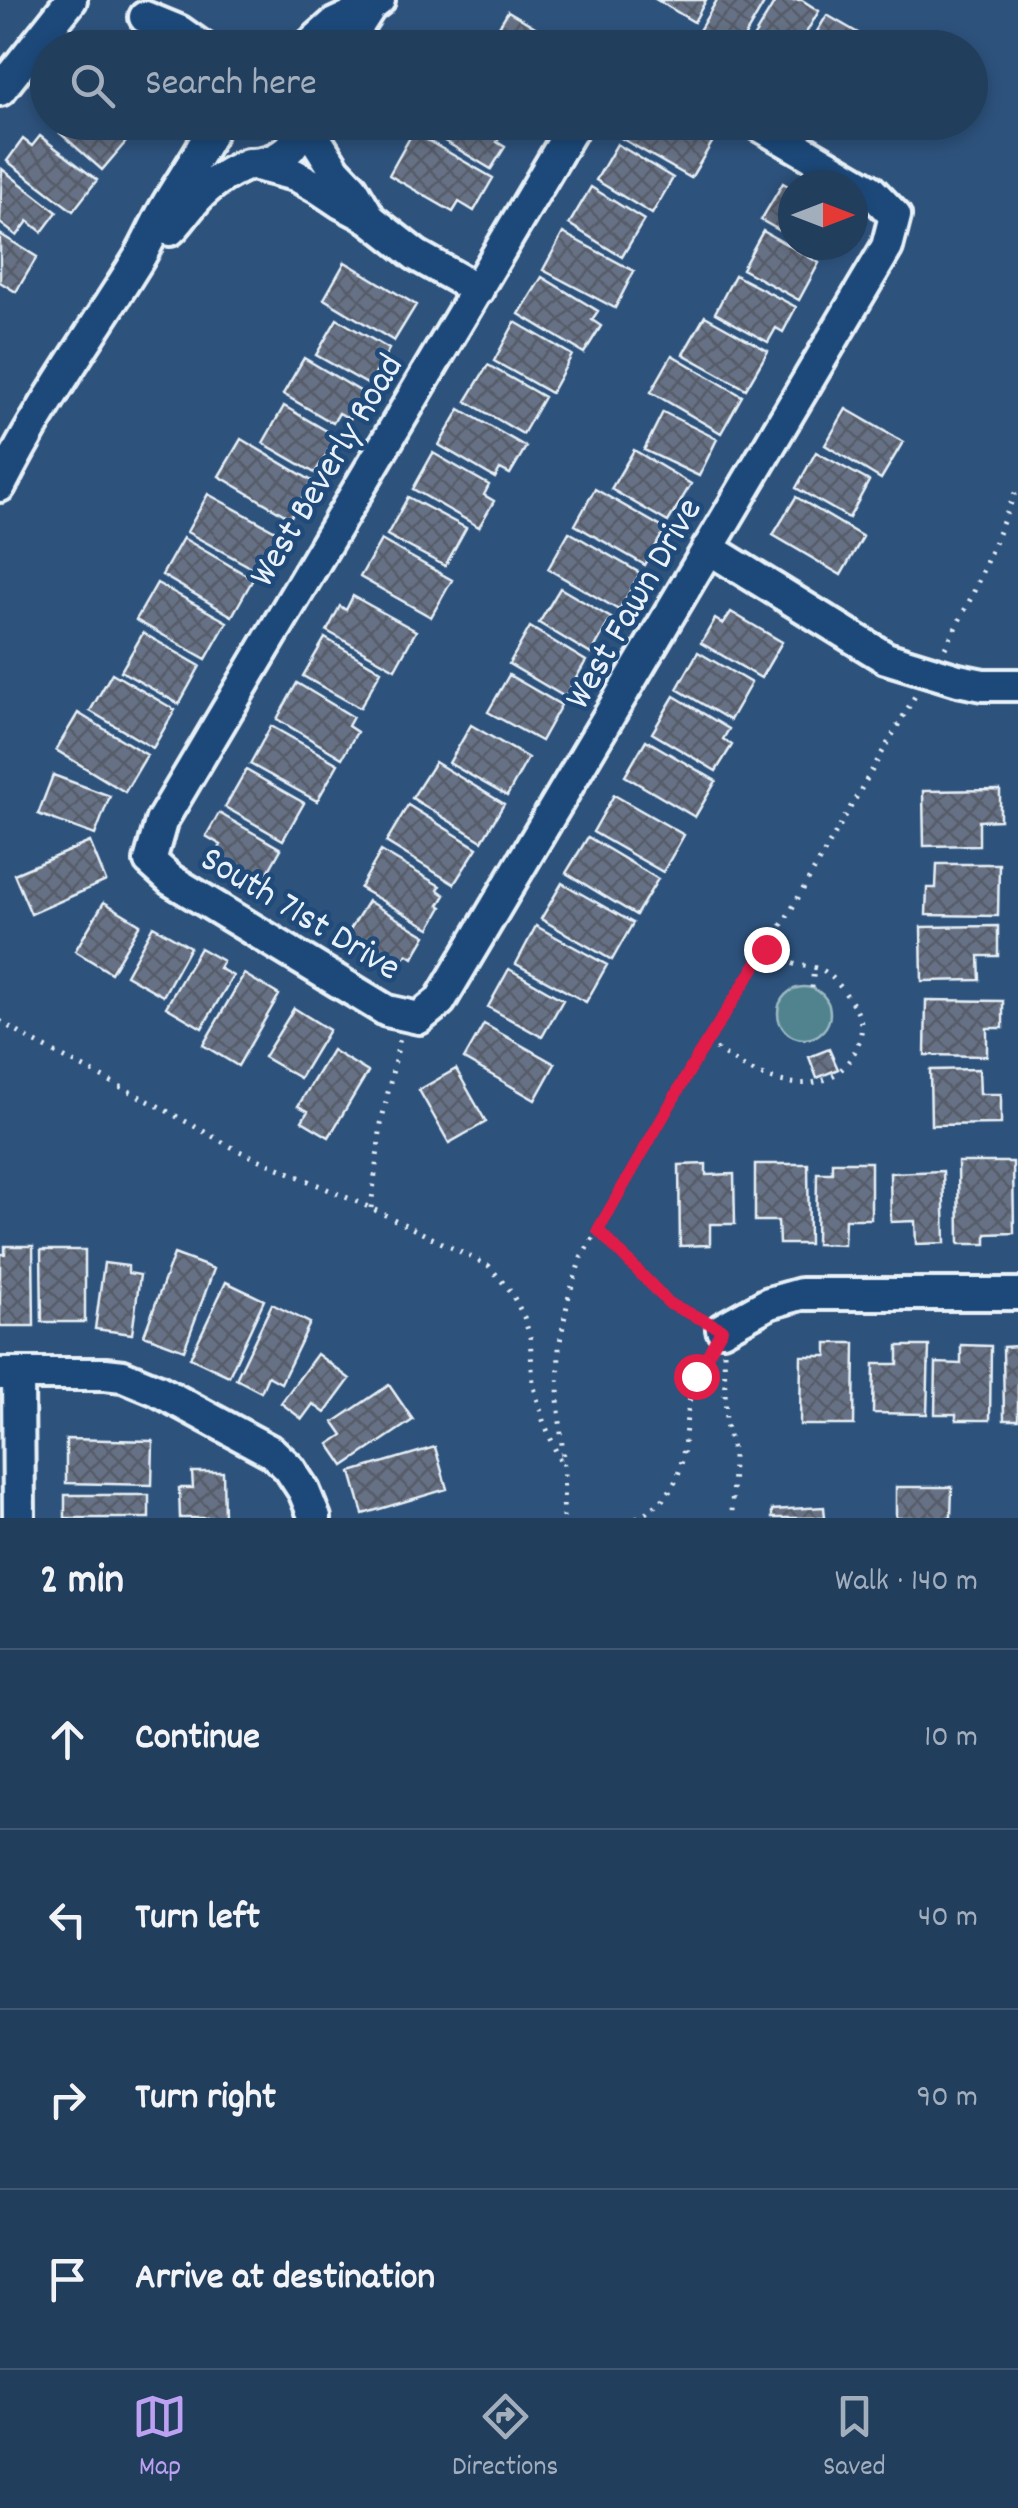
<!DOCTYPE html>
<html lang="en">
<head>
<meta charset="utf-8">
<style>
	body { margin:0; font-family:Dekko,sans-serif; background:#2e4966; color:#f1f3f6 }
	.compass { position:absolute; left:778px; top:170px; width:90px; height:90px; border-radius:50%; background:#223e5d; box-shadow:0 5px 15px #0003; rotate:90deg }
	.stop { position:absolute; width:30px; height:30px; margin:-22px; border:8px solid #e11d48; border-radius:50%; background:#fff }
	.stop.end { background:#e11d48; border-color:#fff; box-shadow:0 2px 10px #0008 }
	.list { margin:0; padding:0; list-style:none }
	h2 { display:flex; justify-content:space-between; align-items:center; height:130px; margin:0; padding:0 40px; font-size:42px }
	h2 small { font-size:32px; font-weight:400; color:#a2aebc }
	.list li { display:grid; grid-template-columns:65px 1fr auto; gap:30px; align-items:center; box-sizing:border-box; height:180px; padding:0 40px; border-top:2px solid #3f5772 }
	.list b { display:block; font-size:38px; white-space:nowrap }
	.list em { font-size:32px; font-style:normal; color:#a2aebc }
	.icon { flex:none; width:55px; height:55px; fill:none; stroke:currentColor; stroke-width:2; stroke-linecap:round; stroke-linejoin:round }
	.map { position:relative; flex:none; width:1018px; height:1518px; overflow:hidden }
	.search { position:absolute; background:#223e5d; box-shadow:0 5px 15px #0003; left:30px; right:30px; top:30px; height:110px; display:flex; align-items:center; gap:25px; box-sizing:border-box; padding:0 35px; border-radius:55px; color:#a2aebc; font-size:38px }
	.sheet { height:850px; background:#223e5d }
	nav { display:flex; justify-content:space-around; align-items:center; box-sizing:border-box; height:140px; border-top:2px solid #3f5772; background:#223e5d; font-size:28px; color:#a2aebc }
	nav a { display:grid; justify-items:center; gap:5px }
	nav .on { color:#bca0f2 }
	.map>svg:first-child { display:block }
	.park { fill:#51838e; stroke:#9cbac3; stroke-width:2.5 }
	.building { fill:url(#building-cross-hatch); stroke:#e8f1f8; stroke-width:2.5 }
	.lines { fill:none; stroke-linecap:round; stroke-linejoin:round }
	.minor-casing { stroke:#e8f1f8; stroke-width:38 }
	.path { stroke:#e8f1f8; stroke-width:5; stroke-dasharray:2.5 8; stroke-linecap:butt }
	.minor { stroke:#1f4a7a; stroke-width:30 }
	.route { stroke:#e11d48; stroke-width:12 }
	.labels { text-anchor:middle; stroke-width:9; stroke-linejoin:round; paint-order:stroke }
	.street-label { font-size:38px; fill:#e8f1f8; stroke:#1f4a7a }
</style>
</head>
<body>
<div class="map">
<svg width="1018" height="1518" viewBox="0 0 1018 1518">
	<defs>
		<pattern id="building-cross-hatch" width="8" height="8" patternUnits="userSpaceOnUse" patternTransform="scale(2.5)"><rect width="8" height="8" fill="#667185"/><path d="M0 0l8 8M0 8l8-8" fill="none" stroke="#565c68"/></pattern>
	</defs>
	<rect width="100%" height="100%" fill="#2d527c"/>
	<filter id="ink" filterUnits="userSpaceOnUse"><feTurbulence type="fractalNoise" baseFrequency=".01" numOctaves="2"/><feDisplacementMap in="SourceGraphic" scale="20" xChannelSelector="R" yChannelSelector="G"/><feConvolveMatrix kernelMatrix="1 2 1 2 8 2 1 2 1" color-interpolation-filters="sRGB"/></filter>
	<g filter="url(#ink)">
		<path class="park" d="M778 1013a26 26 0 1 1 52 0a26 26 0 1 1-52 0Z"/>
		<path class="building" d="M657,0H706L694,22Z
			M717,0H766L738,48H720L697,34Z
			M776,0H802L819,11L797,48H747Z
			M508,11L559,41L555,48L487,47Z
			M827,15L863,36L856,48H807Z
			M67,122H115L131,136L102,170L60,133Z
			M426,122H497L505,128L497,142L505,147L491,169L423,128Z
			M630,122H681L713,141L691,178L621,138Z
			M413,132L493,178L474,211L459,202L453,212L389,175Z
			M40,136L97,180L73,211L7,161L23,139L32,146Z
			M617,144L673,178L652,214L596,180Z
			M2,169L57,212L42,232L28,221L17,236L0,223Z
			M783,183L793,189V238L761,220Z
			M591,187L644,220L622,257L569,224Z
			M763,231L819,263L799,300L742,269Z
			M563,233L634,271L615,308L543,270Z
			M0,234L37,257L16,292L0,282Z
			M345,262L416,305L394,341L324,299Z
			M735,275L796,307L783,332L776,328L768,342L715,313Z
			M542,277L598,311L592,320L601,326L584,353L519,314Z
			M705,316L768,351L746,389L683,354Z
			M337,319L389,349L369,385L316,355Z
			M515,322L572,355L551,393L494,361Z
			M672,355L742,396L721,433L651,392Z
			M304,358L365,394L350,419L339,413L333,423L283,394Z
			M488,365L544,397L523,434L466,401Z
			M284,406L337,437L315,473L263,443Z
			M460,409L526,447L510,474L500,469L495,478L439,445Z
			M846,409L903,442L881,479L825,445Z
			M663,412L717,439L699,476L644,450Z
			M241,439L312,481L290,518L219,476Z
			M634,450L691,484L668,522L611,489Z
			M816,452L869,481L849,518L796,488Z
			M433,453L489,485L484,495L494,501L479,527L413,489Z
			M595,489L665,529L645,565L575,525Z
			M208,494L279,533L258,571L187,532Z
			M408,497L466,528L445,566L387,535Z
			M796,497L863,537L841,575L773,535Z
			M569,532L640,573L619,610L548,569Z
			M183,538L253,579L232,616L162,575Z
			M381,540L452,580L431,617L360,577Z
			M157,583L227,622L206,659L136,620Z
			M560,588L611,618L591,654L539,623Z
			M353,596L416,631L395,669L327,631L340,606L346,610Z
			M731,612L782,642L761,678L701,643L715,619L723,624Z
			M530,627L586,661L565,697L509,664Z
			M143,633L200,666L179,704L121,671Z
			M325,638L381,671L360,708L303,676Z
			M698,652L751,683L730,720L677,689Z
			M112,673L175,710L153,748L90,711Z
			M509,675L561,705L541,741L488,712Z
			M297,683L353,717L348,726L357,732L342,758L277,719Z
			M674,696L729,729L723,739L732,745L716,771L652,733Z
			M78,713L147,755L125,792L56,750Z
			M471,725L528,758L507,796L449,763Z
			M271,726L338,764L317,801L250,764Z
			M646,740L716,781L695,817L625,776Z
			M435,762L504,804L482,841L412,798Z
			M246,770L304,803L283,840L225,807Z
			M53,775L110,796L95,835L38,814Z
			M1000,790V820L979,821V845L924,846L923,791Z
			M614,795L684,835L663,872L593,832Z
			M408,805L477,848L454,884L386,842Z
			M219,813L281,849L260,886L213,859L221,845L206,836Z
			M588,837L658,879L636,915L566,873Z
			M90,842L106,881L31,914L14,874Z
			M381,851L440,886L438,890L445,895L439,905L442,907L430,928L360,888Z
			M937,864H999L998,916L926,915L927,888H936Z
			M562,883L633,923L612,960L541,919Z
			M368,901L426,936L413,958L407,954L399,968L346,936Z
			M104,902L140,924L111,973L75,951Z
			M153,926L190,947L163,996L126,975Z
			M536,926L607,965L586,1002L516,964Z
			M998,926V956H979L980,980L922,981L921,927Z
			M200,948L223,961L219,968L233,976L202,1028L166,1007Z
			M509,969L563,1000L542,1037L488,1007Z
			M244,974L279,995L238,1066L203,1045Z
			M926,1000L1003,1001V1028H987V1056L925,1055Z
			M294,1008L329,1030L300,1078L264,1057Z
			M484,1024L555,1064L535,1100L464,1059Z
			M829,1049L838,1069L817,1078L809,1057Z
			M332,1050L368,1072L329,1137L302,1121L308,1111L298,1106Z
			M456,1069L486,1122L449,1143L419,1090Z
			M979,1069L980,1094H1001V1124L931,1125L930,1070Z
			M832,1162H871V1219H845L844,1245L816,1244L817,1173H832Z
			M958,1162H1013L1014,1233L986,1234V1244H959Z
			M706,1164V1175L734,1174L735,1224H710V1245L680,1246L679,1165Z
			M755,1164H808L809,1244H779L778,1221H755Z
			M943,1171L945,1243L916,1244L915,1221L891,1222L890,1173Z
			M5,1246H33L34,1326H0V1254H5Z
			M41,1250H85V1322H42Z
			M174,1254L214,1269L184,1350L144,1335Z
			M104,1263L128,1266V1273L140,1275L132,1334L95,1329Z
			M226,1282L264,1300L229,1376L190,1358Z
			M272,1304L310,1323L281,1383L268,1376L261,1392L236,1379Z
			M827,1343H855L854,1425H800L801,1356H827Z
			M961,1345L991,1346L990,1420H956V1414H935L936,1363L961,1364Z
			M898,1346H929L927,1414L873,1413L874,1364H898Z
			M1018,1346V1420H1004L1003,1347Z
			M317,1354L350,1379L325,1413L313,1404L302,1419L281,1403Z
			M389,1385L413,1420L344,1466L329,1444L343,1435L334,1422Z
			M66,1439L153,1441L152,1485L66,1483Z
			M435,1447L447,1489L363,1514L351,1472Z
			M192,1472H223L224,1518H180L179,1488H193Z
			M896,1487H952L951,1518H896Z
			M65,1495H149V1518H65Z
			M824,1507L825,1518H772V1510Z"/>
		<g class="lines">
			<g class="minor-casing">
				<path id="minor" d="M145,17L179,31L203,48
					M307,48L334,24L370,7L379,0
					M341,48L348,41L370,7
					M0,90L71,0
					M305,122L335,170L352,188L368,215
					M576,122L161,822L150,861L171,880L387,1011L419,1018L440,1001L887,247L895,216L870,190L754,122
					M250,164C276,164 298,150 301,122
					M256,165L295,175L320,189L341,203L369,218L416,255L478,290
					M170,230C179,222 184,213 192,204C207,185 226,173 248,164
					M0,486C40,406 92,334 139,258C148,243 155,226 164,210C179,184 197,159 211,132
					M708,548L886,658L958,680L983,685H1018
					M722,1329L769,1303L801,1294H1018
					M0,1374H105L123,1376L157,1390L272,1452L289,1468L304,1491L315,1518
					M18,1374L19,1518"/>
			</g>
			<path class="path" d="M945,648L972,596L1018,486
				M812,988L814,967
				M0,1021L32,1041L158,1106L237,1150L371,1208L489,1266L511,1292L524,1317L530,1337L533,1383L543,1420L562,1466
				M708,1042C746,1076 824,1111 855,1051C865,1031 863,1018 850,1000C843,990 835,978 824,971C816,966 804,967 794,964C784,961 775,955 766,949
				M371,1208L381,1124L400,1038
				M598,1230L670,1304L701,1319
				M724,1352L726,1424L733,1453L732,1518
				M563,1518L564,1468L558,1399L559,1347L569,1295L581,1258L699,1056L791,910L915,696
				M636,1518C695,1489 679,1445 691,1393C695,1377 703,1363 711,1349"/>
			<use href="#minor" class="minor"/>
		</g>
	</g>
	<g class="lines" filter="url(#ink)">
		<path class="route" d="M696,1376L722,1329L670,1304L598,1230L698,1056L766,949"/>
	</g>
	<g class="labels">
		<g class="street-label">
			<text transform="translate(324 469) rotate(-59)" y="13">West Beverly Road</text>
			<text transform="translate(631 602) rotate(-60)" y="13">West Fawn Drive</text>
			<text transform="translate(302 911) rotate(31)" y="13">South 71st Drive</text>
		</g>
	</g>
</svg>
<svg class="compass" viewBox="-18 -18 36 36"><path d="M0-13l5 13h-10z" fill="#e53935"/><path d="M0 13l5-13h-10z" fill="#a2aebc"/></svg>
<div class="stop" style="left:696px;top:1376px"></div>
<div class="stop end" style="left:766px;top:949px"></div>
<div class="search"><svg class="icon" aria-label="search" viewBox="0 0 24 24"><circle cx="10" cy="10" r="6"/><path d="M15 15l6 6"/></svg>Search here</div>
</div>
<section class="sheet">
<h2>2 min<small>Walk · 140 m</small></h2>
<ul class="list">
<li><svg class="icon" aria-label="ahead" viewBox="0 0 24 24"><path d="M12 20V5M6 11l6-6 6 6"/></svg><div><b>Continue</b></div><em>10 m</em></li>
<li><svg class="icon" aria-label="left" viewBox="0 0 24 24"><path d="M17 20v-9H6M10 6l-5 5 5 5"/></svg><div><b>Turn left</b></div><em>40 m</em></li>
<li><svg class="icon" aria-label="right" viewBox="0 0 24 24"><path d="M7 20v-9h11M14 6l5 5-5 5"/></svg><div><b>Turn right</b></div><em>90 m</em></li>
<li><svg class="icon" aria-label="arrive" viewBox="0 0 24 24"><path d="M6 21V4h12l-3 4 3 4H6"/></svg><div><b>Arrive at destination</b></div></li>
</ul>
</section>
<nav>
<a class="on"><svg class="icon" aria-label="map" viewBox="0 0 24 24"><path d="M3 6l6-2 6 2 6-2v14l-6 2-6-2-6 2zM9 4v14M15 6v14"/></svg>Map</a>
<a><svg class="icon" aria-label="directions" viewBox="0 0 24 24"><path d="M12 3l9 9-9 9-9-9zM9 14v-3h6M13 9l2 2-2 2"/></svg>Directions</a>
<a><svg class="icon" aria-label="saved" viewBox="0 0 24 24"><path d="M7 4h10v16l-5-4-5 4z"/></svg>Saved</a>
</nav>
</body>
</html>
